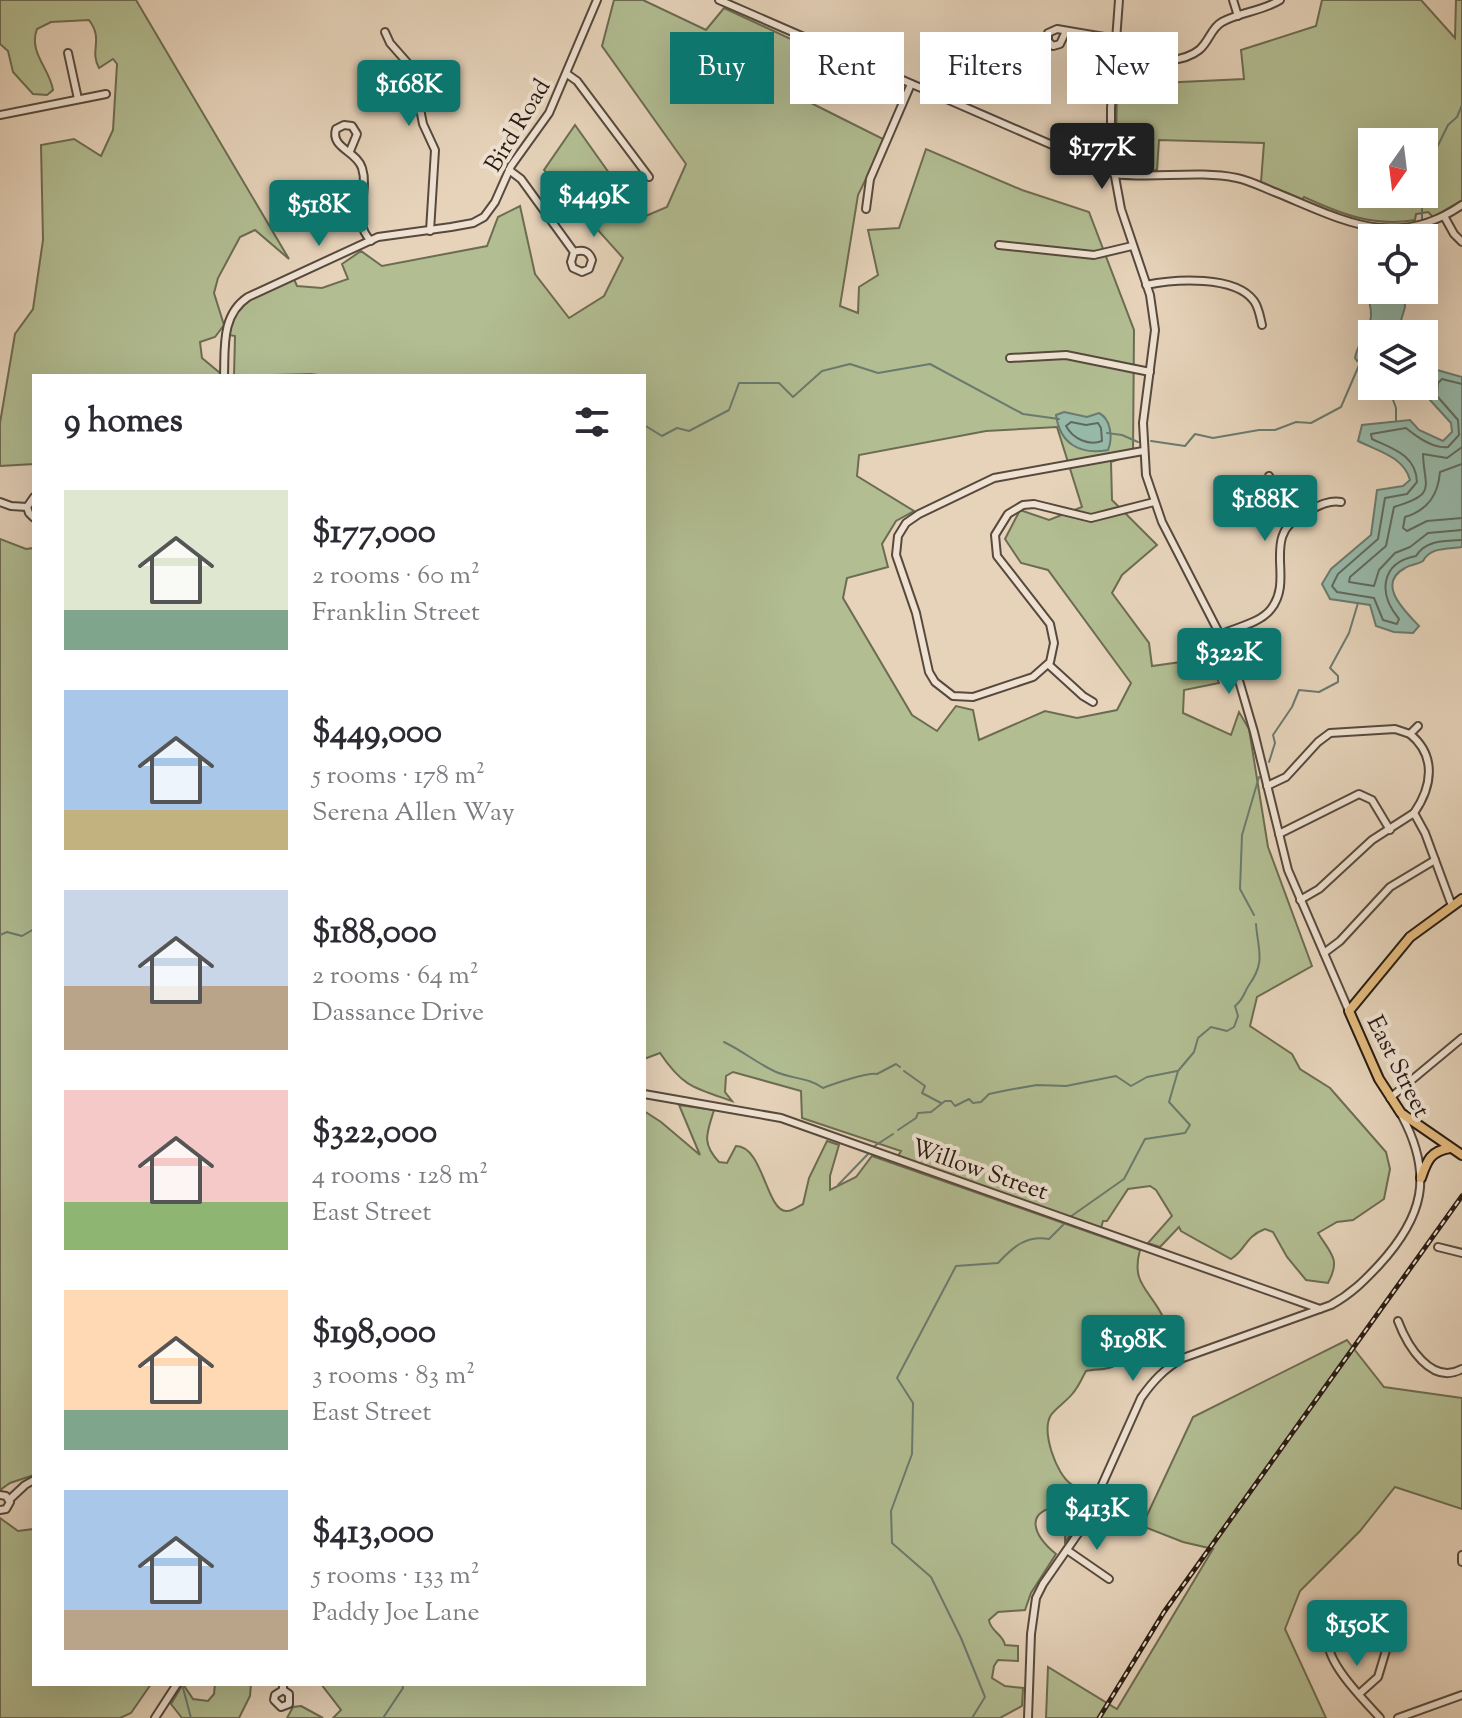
<!DOCTYPE html>
<meta charset="utf-8">
<style>
:root{--surface:#fff;--page:#f2f2f3;--text:#2b2b33;--muted:#7c7c81;--accent:#0f766e}
body{margin:0;font-family:"Sorts Mill Goudy",serif;background:var(--page);color:var(--text);height:100vh;display:flex;flex-direction:column;font-size:30px;white-space:nowrap}
*{box-sizing:border-box;margin:0}
p{font-size:26px;color:var(--muted)}
.icon{flex:none;width:44px;height:44px;fill:none;stroke:currentColor;stroke-width:2;stroke-linecap:round;stroke-linejoin:round}
.map{position:relative;flex:1;overflow:hidden}
.drawer{position:absolute;left:32px;top:374px;width:614px;height:1312px;display:flex;flex-direction:column;background:var(--surface);border-radius:0px;box-shadow:0 8px 32px #0002}
.drawer>*{flex:none}
.guide{position:absolute;left:670px;top:32px;width:672px;height:72px;display:flex;gap:16px}
.needle{width:52px;rotate:194deg}
.controls{position:absolute;left:1358px;top:128px;display:grid;gap:16px}
.controls a{display:grid;place-items:center;width:80px;height:80px;border-radius:0px;background:var(--surface);box-shadow:0 8px 32px #0002;font-size:40px}
.price{position:absolute;translate:-50% -68px;padding:0 18px;border-radius:8px;background:var(--accent);color:#fff;font-size:26px;line-height:52px;filter:drop-shadow(0 2px 4px #0008)}
.price::after{content:'';position:absolute;left:50%;top:48px;width:24px;height:18px;margin-left:-12px;background:inherit;clip-path:polygon(0 0,100% 0,50% 100%)}
.price.selected{background:#222;color:#fff}
ul{padding:0;list-style:none}
li{display:flex;align-items:center;gap:24px;height:200px;padding:0 32px}
li span{display:grid;place-items:center;flex:none;width:224px;height:160px;border-radius:0px;color:#555}
li>.icon{margin-inline-start:auto}
span .icon{width:96px;height:96px;fill:#fffc;stroke-width:1}
li b{font-size:34px}
h2{display:flex;justify-content:space-between;align-items:center;height:96px;padding:0 32px;font-size:34px}
.tag{padding:0 28px;border-radius:0px;background:var(--surface);box-shadow:0 8px 32px #0002;font-size:28px;line-height:72px}
.tag.selected{background:var(--accent);color:#fff}
.map>svg:first-child{display:block}
</style>
<div class="map">
<svg width="1462" height="1718" viewBox="0 0 1462 1718">
<rect width="100%" height="100%" fill="#e6d3ba"/>
<filter id="stains"><feTurbulence type="fractalNoise" baseFrequency=".0025" numOctaves="4"/><feColorMatrix values="0 0 0 0 .2 0 0 0 0 .09 0 0 0 0 .02 0 0 0 .5 -.17"/></filter>
<radialGradient id="worn" r=".72"><stop offset=".6" stop-color="#630" stop-opacity="0"/><stop offset="1" stop-color="#630" stop-opacity=".3"/></radialGradient>
<g fill="#b2bd92" stroke="#6c6c52" stroke-width="2" fill-rule="evenodd">
<path d="M0,0H136L289,259L255,230L240,237L218,278L214,293L224,325L215,337L200,342L202,358L220,373V376H34V464L0,466V423L15,334L33,309L43,240L41,145L74,139L101,156L113,130L117,64L113,59L99,68C89,50 104,40 89,20L51,22L37,29C28,52 50,69 53,90L47,95L33,94L13,72L8,51L0,44Z"/>
<path d="M614,0H643L706,30L724,8L823,54L797,96L885,140L858,195L840,306L858,313L859,287L878,275L868,230L899,228L926,149L1022,190L1089,212L1134,330L1133,454L1111,462L1112,500L1157,545L1122,575L1112,593L1149,643L1152,666L1209,658L1219,683L1184,690L1183,713L1231,735L1239,712L1249,729L1268,847L1312,966L1257,997L1250,1026L1292,1054L1300,1069L1330,1088L1386,1152L1390,1169L1384,1199L1353,1220L1337,1222L1318,1233C1331,1254 1341,1259 1328,1283L1306,1280L1287,1257L1273,1232L1265,1229C1244,1237 1247,1249 1231,1259L1181,1231L1179,1227L1160,1247L1148,1243L1172,1216L1156,1190L1150,1186L1128,1189L1107,1221H1103L1101,1228L898,1156L901,1151L802,1118L801,1091L733,1072L726,1076L725,1092L732,1101C694,1088 683,1087 660,1053L644,1059V376H325L311,374L234,376L235,336L229,335C233,300 265,291 294,279L297,286L322,288L348,279L342,264L361,251L382,266L487,246L498,217L520,206L535,274L569,318L604,296L623,258L544,170L575,125L641,218L667,207L686,164L602,46ZM1057,427L1082,507L1049,520L1020,510L1005,539L1021,563L1048,570L1131,683L1117,710L1077,718L1045,711L979,740L973,710L956,706L937,731L912,715L843,598L847,578L888,567L882,544L896,521L914,511L857,476L859,455L986,431Z"/>
<path d="M1322,0H1421L1455,38L1456,0H1462V200L1433,217L1428,212L1416,214L1415,220C1373,227 1341,214 1304,197L1302,200L1261,182L1264,143L1159,140L1157,170L1119,168L1116,153L1117,85L1244,79L1241,50L1316,26ZM1372,142H1424V194H1372Z"/>
<polygon points="0,539 26,549 34,548 34,1475 10,1483 0,1490"/>
<path d="M679,1105L714,1110C707,1133 701,1143 719,1162L727,1163L736,1146C763,1146 766,1210 786,1211C791,1212 799,1206 803,1204L809,1178L827,1141L839,1145L830,1176V1190L856,1177L872,1156L1140,1250C1131,1283 1148,1288 1162,1315C1166,1339 1143,1336 1129,1348C1123,1354 1121,1363 1112,1367C1105,1370 1095,1369 1086,1371C1082,1378 1079,1386 1073,1393C1067,1401 1057,1407 1051,1415C1041,1431 1056,1474 1071,1484C1077,1489 1088,1490 1095,1492L1081,1521L1065,1542L1066,1510L1061,1506C1022,1511 1034,1536 1056,1554L1031,1593L1025,1610L998,1612L989,1620C990,1631 1003,1634 1005,1645L1018,1646V1661L998,1660L994,1666L992,1678L1005,1686L1023,1688L1022,1706L1000,1718H333L341,1710L321,1684H644V1111L661,1122L700,1155Z"/>
<polygon points="1347,1340 1384,1387 1462,1398 1462,1509 1395,1487 1360,1531 1300,1591 1285,1629 1326,1718 1046,1718 1048,1667 1117,1709 1213,1549 1183,1542 1142,1526 1193,1417"/>
<polygon points="0,1518 18,1531 34,1529 34,1684 151,1684 131,1713 120,1718 0,1718"/>
<polygon points="183,1684 193,1699 208,1701 214,1694 215,1684 251,1684 250,1696 239,1718 182,1718 171,1704"/>
<polygon points="301,1706 323,1718 287,1718 293,1707"/>
</g>
<g fill="#97b9aa" stroke="#6a7a6e" stroke-width="2">
<path d="M1372,285V290H1404L1405,307L1397,334H1372V350L1357,361L1355,358C1357,343 1370,331 1371,316C1372,303 1364,297 1372,285Z"/>
<path d="M1437,370L1462,377V547C1448,549 1430,547 1423,561C1417,565 1411,564 1405,568C1375,584 1406,612 1419,626L1413,633L1394,632L1376,626L1370,605L1330,599L1322,584L1331,569L1371,535L1377,490L1403,486L1410,480C1404,457 1378,451 1358,441L1362,425L1410,420L1419,430L1443,441L1452,432L1451,423L1430,400V375Z"/>
<path d="M1064,412L1087,417L1099,413C1111,419 1113,438 1108,450C1080,455 1060,444 1056,415Z"/>
</g>
<g fill="none" stroke-linecap="round" stroke-linejoin="round">
<g stroke="#5f6a5e" stroke-width="2">
<path d="M1462,384L1442,379L1438,383L1437,396L1458,420L1459,435L1448,447C1433,449 1417,437 1406,428L1371,434L1372,439C1393,449 1416,455 1417,482L1407,494L1385,498L1378,539L1338,574L1332,586L1337,592L1374,598L1383,620L1397,624L1399,619C1378,594 1380,563 1416,556C1426,540 1444,541 1462,540"/>
<path d="M1071,422L1086,425L1098,423L1101,428L1102,441C1089,446 1073,439 1066,426Z"/>
<path d="M1462,447L1447,458L1423,454C1424,488 1438,494 1394,507L1386,546L1350,577L1349,582L1374,586L1379,570L1395,553L1410,547L1428,533L1462,530"/>
<path d="M1462,464L1440,472C1438,495 1428,510 1405,517L1403,528L1407,531L1427,521L1462,518"/>
</g>
<g stroke="#6a7a6e" stroke-width="2">
<polyline points="1424,174 1448,125 1457,117 1462,105"/>
<polyline points="1422,194 1422,219"/>
<polyline points="1422,238 1424,233"/>
<polyline points="1388,386 1396,408 1396,421"/>
<polyline points="644,425 662,436 677,428 689,431 729,410 739,383 779,383 793,397 822,371 850,364 878,373 930,364 1023,414 1059,419"/>
<polyline points="1107,433 1122,435 1138,442"/>
<polyline points="1151,441 1185,446 1195,434 1213,438 1259,430 1275,430 1296,422 1311,423 1341,407 1363,356"/>
<polyline points="1269,762 1275,743 1273,735 1292,707 1299,690 1319,692 1338,682 1338,676 1330,668 1349,633 1358,603"/>
<polyline points="1254,915 1240,889 1242,835 1259,777"/>
<polyline points="0,935 7,932 22,936 34,929"/>
<path d="M724,1042C741,1050 757,1063 774,1071C790,1079 808,1077 823,1088C833,1084 868,1072 877,1074L896,1064L900,1067"/>
<polyline points="904,1071 925,1086 922,1093 941,1103"/>
<polyline points="898,1130 916,1118 918,1113 931,1112 945,1101 951,1101 955,1106 969,1099 973,1103 981,1102 989,1094 1008,1090 1037,1085 1066,1086 1116,1076 1131,1086 1147,1077 1177,1071"/>
<polyline points="873,1147 893,1134"/>
<polyline points="838,1185 868,1154"/>
<path d="M1070,1217L1124,1179L1145,1139L1185,1133L1190,1125L1169,1102L1178,1071L1194,1052L1198,1038L1211,1027L1227,1031L1234,1027L1238,1016L1235,1006C1244,999 1243,994 1249,985C1266,961 1258,951 1256,924"/>
<polyline points="182,1684 191,1718"/>
<polyline points="383,1718 403,1688 402,1684"/>
<path d="M972,1718L985,1697L961,1638L931,1577L892,1543L891,1511L912,1454L913,1403L897,1378L956,1266L998,1263C1013,1247 1026,1235 1049,1239L1065,1223"/>
</g>
<defs>
<g id="minor">
<polyline points="719,0 1098,165 1113,167"/>
<polyline points="1119,0 1111,108 1111,155 1121,209 1150,295 1155,330 1143,423 1146,475 1162,522 1233,660 1254,732 1288,870 1349,1011"/>
<polyline points="1233,0 1238,16"/>
<polyline points="1066,31 1060,44 1053,46 1048,41 1048,33 1057,29 1116,39"/>
<polyline points="385,32 390,43 412,68 423,124 435,150 430,231"/>
<polyline points="68,53 78,99"/>
<path d="M1114,59C1139,59 1178,67 1199,50C1209,42 1211,28 1222,22C1240,12 1263,11 1280,0"/>
<polyline points="567,74 577,81 649,177"/>
<polyline points="0,115 106,94"/>
<path d="M350,151L357,134L352,126L344,125L336,129C330,148 357,151 362,168C370,193 350,220 371,241"/>
<path d="M509,170L521,179L574,252C583,249 589,251 592,260L589,269L582,272L573,268L571,262L574,252"/>
<path d="M1114,174C1155,179 1196,170 1237,178C1251,181 1264,188 1277,193C1343,220 1395,251 1462,205"/>
<polyline points="866,209 870,179 911,84"/>
<polyline points="1444,216 1454,234 1462,242"/>
<polyline points="999,245 1094,255 1132,246"/>
<path d="M1146,285C1175,279 1235,275 1254,301C1259,308 1260,317 1262,325"/>
<polyline points="1010,358 1066,355 1150,372"/>
<path d="M224,376C225,347 221,315 248,297L378,237L451,227L473,223L484,217L495,202L511,166L549,113L597,0"/>
<polyline points="1143,451 994,478 919,514 906,523 898,536 896,555 916,613 929,672 935,682 953,696 973,697 1033,677 1050,662 1054,643 1050,624 997,556 995,535 1008,514 1023,505 1034,504 1091,518 1154,502"/>
<polyline points="1269,476 1296,517"/>
<polyline points="0,502 11,506 27,507"/>
<polyline points="27,507 29,513 34,518"/>
<polyline points="27,507 34,497"/>
<path d="M1222,634C1237,627 1260,623 1271,609C1296,577 1258,536 1306,512C1318,506 1328,500 1341,502"/>
<polyline points="1049,665 1083,696 1093,702"/>
<path d="M1410,734C1437,756 1432,787 1414,813L1425,833L1452,906"/>
<polyline points="1267,786 1286,777 1318,742 1330,733 1395,729 1410,734 1418,726"/>
<polyline points="1279,834 1359,794 1372,800 1390,830"/>
<polyline points="1300,900 1319,889 1372,840 1414,813"/>
<polyline points="1324,953 1340,941 1390,887 1435,860"/>
<polyline points="644,1094 781,1118 1320,1309"/>
<polyline points="1390,1098 1462,1038"/>
<polyline points="1438,1247 1462,1253"/>
<path d="M1398,1321C1407,1345 1431,1386 1462,1369"/>
<polyline points="0,1495 6,1496 10,1502 6,1509 0,1510"/>
<polyline points="9,1500 25,1485 34,1480"/>
<polyline points="1067,1550 1109,1579"/>
<polyline points="1462,1555 1462,1562"/>
<path d="M1335,1615L1340,1612L1337,1607L1332,1610L1335,1615C1332,1623 1329,1631 1328,1640C1327,1664 1364,1700 1380,1718"/>
<polyline points="283,1690 289,1694 289,1704 281,1707 274,1700 275,1695 283,1690 283,1684"/>
<polyline points="1359,1694 1378,1677 1387,1647 1383,1641 1389,1638 1392,1644 1387,1647"/>
<polyline points="155,1718 177,1684"/>
<path d="M1028,1718L1031,1634L1036,1598L1043,1584L1084,1525L1141,1398C1153,1381 1164,1369 1183,1358L1331,1305C1351,1294 1364,1281 1379,1265C1423,1217 1434,1176 1402,1116"/>
<polyline points="1398,1718 1462,1695"/>
</g>
<g id="major">
<polyline points="1462,899 1410,937 1349,1011 1379,1079 1401,1113 1462,1155"/>
<path d="M1421,1178C1427,1160 1431,1151 1450,1148"/>
</g>
</defs>
<use href="#minor" stroke="#57493d" stroke-width="10"/>
<use href="#major" stroke="#271b13" stroke-width="12"/>
<use href="#minor" stroke="#efe2d2" stroke-width="6"/>
<use href="#major" stroke="#e3ba7d" stroke-width="8"/>
<defs>
<polyline id="rail" points="1099,1718 1164,1612 1462,1196"/>
</defs>
<use href="#rail" stroke="#271b13" stroke-width="5"/>
<use href="#rail" stroke="#efe2d2" stroke-width="2" stroke-dasharray="6" stroke-linecap="butt"/>
</g>
<g text-anchor="middle" stroke-width="8" stroke-linejoin="round" paint-order="stroke">
<g font-size="24" fill="#271b13" stroke="#efe2d2">
<text transform="translate(517 125) rotate(-59)" y="8">Bird Road</text>
<text transform="translate(1399 1066) rotate(63)" y="8">East Street</text>
<text transform="translate(980 1169) rotate(19)" y="8">Willow Street</text>
</g>
</g>
<rect width="100%" height="100%" filter="url(#stains)"/>
<rect width="100%" height="100%" fill="url(#worn)"/>
</svg>
<div class="controls">
<a><svg class="needle" viewBox="-14 -14 28 28"><path d="M0-13l5 13h-10z" fill="#e53935"/><path d="M0 13l5-13h-10z" fill="#7c7c81"/></svg></a>
<a><svg class="icon" aria-label="locate" viewBox="0 0 24 24"><circle cx="12" cy="12" r="6"/><path d="M12 2v4M12 18v4M2 12h4M18 12h4"/></svg></a>
<a><svg class="icon" aria-label="layers" viewBox="0 0 24 24"><path d="M12 4l9 5-9 5-9-5zM3 14l9 5 9-5"/></svg></a>
</div>
<b class="price" style="left:409px;top:128px">$168K</b>
<b class="price selected" style="left:1102px;top:191px">$177K</b>
<b class="price" style="left:594px;top:239px">$449K</b>
<b class="price" style="left:319px;top:248px">$518K</b>
<b class="price" style="left:1265px;top:543px">$188K</b>
<b class="price" style="left:1229px;top:696px">$322K</b>
<b class="price" style="left:1133px;top:1383px">$198K</b>
<b class="price" style="left:1097px;top:1552px">$413K</b>
<b class="price" style="left:1357px;top:1668px">$150K</b>
<div class="guide">
<a class="tag selected">Buy</a>
<a class="tag">Rent</a>
<a class="tag">Filters</a>
<a class="tag">New</a>
</div>
<section class="drawer">
<h2>9 homes<svg class="icon" aria-label="filters" viewBox="0 0 24 24"><path d="M4 7h16M4 17h16"/><circle cx="9" cy="7" r="2"/><circle cx="15" cy="17" r="2"/></svg></h2>
<ul>
<li><span style="background:linear-gradient(#dfe7d0 75%,#7fa58c 0)"><svg class="icon" aria-label="home" viewBox="0 0 24 24"><path d="M3 11l9-7 9 7M6 9v11h12V9"/></svg></span><div><b>$177,000</b><p>2 rooms · 60 m²</p><p>Franklin Street</p></div></li>
<li><span style="background:linear-gradient(#a9c7e8 75%,#c2b280 0)"><svg class="icon" aria-label="home" viewBox="0 0 24 24"><path d="M3 11l9-7 9 7M6 9v11h12V9"/></svg></span><div><b>$449,000</b><p>5 rooms · 178 m²</p><p>Serena Allen Way</p></div></li>
<li><span style="background:linear-gradient(#c9d6e8 60%,#b9a48a 0)"><svg class="icon" aria-label="home" viewBox="0 0 24 24"><path d="M3 11l9-7 9 7M6 9v11h12V9"/></svg></span><div><b>$188,000</b><p>2 rooms · 64 m²</p><p>Dassance Drive</p></div></li>
<li><span style="background:linear-gradient(#f6c9c9 70%,#8fb573 0)"><svg class="icon" aria-label="home" viewBox="0 0 24 24"><path d="M3 11l9-7 9 7M6 9v11h12V9"/></svg></span><div><b>$322,000</b><p>4 rooms · 128 m²</p><p>East Street</p></div></li>
<li><span style="background:linear-gradient(#ffd9b3 75%,#7fa58c 0)"><svg class="icon" aria-label="home" viewBox="0 0 24 24"><path d="M3 11l9-7 9 7M6 9v11h12V9"/></svg></span><div><b>$198,000</b><p>3 rooms · 83 m²</p><p>East Street</p></div></li>
<li><span style="background:linear-gradient(#a9c7e8 75%,#b9a48a 0)"><svg class="icon" aria-label="home" viewBox="0 0 24 24"><path d="M3 11l9-7 9 7M6 9v11h12V9"/></svg></span><div><b>$413,000</b><p>5 rooms · 133 m²</p><p>Paddy Joe Lane</p></div></li>
</ul>
</section>
</div>
